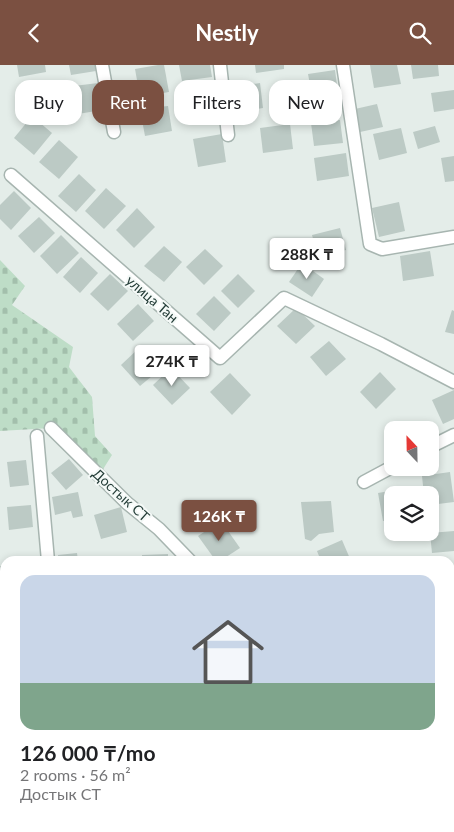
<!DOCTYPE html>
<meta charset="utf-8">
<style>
:root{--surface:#fff;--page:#f6f6f6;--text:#202124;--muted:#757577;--line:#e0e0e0;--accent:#7b5041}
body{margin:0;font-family:Lato,sans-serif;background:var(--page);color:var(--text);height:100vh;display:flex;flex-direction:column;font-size:19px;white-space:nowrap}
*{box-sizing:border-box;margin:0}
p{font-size:16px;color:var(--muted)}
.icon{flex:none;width:28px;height:28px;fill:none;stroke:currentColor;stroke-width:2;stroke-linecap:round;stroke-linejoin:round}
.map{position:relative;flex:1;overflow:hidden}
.drawer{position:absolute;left:0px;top:491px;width:455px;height:276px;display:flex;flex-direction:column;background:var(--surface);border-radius:15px 15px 0 0;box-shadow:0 2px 8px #0003}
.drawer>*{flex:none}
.hud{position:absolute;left:15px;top:15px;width:425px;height:45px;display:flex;gap:10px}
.needle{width:32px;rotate:338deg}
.tools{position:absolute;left:384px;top:356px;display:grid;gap:10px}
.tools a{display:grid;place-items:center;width:55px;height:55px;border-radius:10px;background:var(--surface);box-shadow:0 2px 8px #0003;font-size:25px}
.price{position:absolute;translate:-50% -42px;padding:0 11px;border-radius:5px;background:#fff;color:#222;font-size:16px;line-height:32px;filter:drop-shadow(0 1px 2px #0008)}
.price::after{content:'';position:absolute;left:50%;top:30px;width:15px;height:11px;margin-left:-8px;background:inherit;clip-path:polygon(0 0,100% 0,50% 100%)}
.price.active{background:var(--accent);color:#fff}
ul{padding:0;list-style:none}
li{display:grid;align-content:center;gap:10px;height:265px;padding:0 20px}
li+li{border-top:1px solid var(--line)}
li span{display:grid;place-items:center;height:155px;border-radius:15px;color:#555}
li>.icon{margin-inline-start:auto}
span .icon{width:90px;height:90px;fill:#fffc;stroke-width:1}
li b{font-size:21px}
.chip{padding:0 18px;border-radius:15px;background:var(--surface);box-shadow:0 2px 8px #0003;font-size:18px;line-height:45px}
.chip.active{background:var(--accent);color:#fff}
header{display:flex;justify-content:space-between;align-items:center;height:65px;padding:0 20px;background:var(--accent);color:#fff;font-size:22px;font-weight:700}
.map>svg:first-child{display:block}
</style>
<header><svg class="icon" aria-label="back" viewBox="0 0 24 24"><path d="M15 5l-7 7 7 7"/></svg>Nestly<svg class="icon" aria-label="search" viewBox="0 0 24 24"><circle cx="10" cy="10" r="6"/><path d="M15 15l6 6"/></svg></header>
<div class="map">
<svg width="454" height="767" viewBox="0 0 454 767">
<defs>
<pattern id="cemetery-stones" width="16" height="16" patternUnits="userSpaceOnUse" patternTransform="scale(1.25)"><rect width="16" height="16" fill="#beddc7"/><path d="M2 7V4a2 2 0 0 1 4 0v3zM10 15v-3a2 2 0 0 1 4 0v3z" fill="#a3bfac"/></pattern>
</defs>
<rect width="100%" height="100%" fill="#e4ede9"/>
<polygon fill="url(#cemetery-stones)" points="0,195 25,221 12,240 73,282 69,302 92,332 95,371 112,390 100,409 51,363 0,366"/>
<g fill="#bccac5">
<polygon points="17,0 45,0 46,7 19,12"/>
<polygon points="69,0 95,0 96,6 71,10"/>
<polygon points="158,0 164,0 169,27 140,32 135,4"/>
<polygon points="179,0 210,0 212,12 182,16"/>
<polygon points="255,0 284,0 284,4 256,8"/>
<polygon points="370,0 397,0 401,19 374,23"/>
<polygon points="411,0 438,0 439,11 413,14"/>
<polygon points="335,5 338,27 312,31 308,9"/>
<polygon points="98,18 102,45 78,49 74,21"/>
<polygon points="260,18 263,43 237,47 234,22"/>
<polygon points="213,25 216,50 190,55 188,29"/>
<polygon points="454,25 454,44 434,47 431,28"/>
<polygon points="377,39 383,62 360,67 355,44"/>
<polygon points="168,41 172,66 145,71 140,44"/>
<polygon points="32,51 52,68 34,90 14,73"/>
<polygon points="340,55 343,78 314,81 311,58"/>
<polygon points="290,59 293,84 263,88 260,63"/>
<polygon points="435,61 440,77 418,84 413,67"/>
<polygon points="401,63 407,88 379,95 373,69"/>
<polygon points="222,69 226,97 198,102 193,74"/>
<polygon points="59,75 78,92 59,114 39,97"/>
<polygon points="346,88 349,111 317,116 314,93"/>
<polygon points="454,91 454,116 445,117 441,93"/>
<polygon points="79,109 96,125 76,147 58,131"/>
<polygon points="106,123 126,141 104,164 85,146"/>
<polygon points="14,126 31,143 11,165 0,154 0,140"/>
<polygon points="399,137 405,166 379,172 372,143"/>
<polygon points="137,143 155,162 134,183 116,165"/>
<polygon points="39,152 55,168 34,188 18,171"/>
<polygon points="340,163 346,185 318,192 312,170"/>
<polygon points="61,170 79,188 57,209 40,191"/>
<polygon points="164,181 182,197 164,217 144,201"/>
<polygon points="205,184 223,201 204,220 186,202"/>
<polygon points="430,186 434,211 403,216 400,191"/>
<polygon points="81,192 98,208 80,228 63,212"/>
<polygon points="302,198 324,214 312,232 289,217"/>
<polygon points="110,209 128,226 108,246 90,229"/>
<polygon points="238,209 255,226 238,243 221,226"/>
<polygon points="214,231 231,248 214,266 196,249"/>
<polygon points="138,239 154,256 133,276 117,259"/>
<polygon points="296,243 315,261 296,279 277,261"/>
<polygon points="452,245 454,246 454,269 445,267"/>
<polygon points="329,276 346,294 326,311 310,292"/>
<polygon points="138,284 158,306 140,321 121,300"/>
<polygon points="171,303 190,323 172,340 153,320"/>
<polygon points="380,307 396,324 376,344 360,327"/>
<polygon points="230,308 251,330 232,350 210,327"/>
<polygon points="454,325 454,354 443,359 432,335"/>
<polygon points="69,394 83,410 66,425 51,408"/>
<polygon points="26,395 29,420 10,422 7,397"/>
<polygon points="450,407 454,437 430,440 430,430 424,430 422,411"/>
<polygon points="407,423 408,430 392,430 392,455 383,456 378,428"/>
<polygon points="78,427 83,451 73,453 71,446 55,450 52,432"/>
<polygon points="331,436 334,467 319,469 311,476 305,474 301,437"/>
<polygon points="31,440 33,462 9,465 7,442"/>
<polygon points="121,442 127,467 101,474 94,450"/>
<polygon points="221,456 240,483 220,496 216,496 198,471"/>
<polygon points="454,466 454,486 432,488 430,468"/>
<polygon points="342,475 351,496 321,496 317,486"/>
<polygon points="77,488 78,496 58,496 58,490"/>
<polygon points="168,489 168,496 142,496 142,490"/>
<polygon points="0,501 5,501 5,524 0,525"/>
<rect x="450" y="542" width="4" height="19"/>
<polygon points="454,567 454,594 450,594 450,568"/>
<rect x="0" y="600" width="5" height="16"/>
<rect x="450" y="727" width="4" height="30"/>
<polygon points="68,762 101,762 95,767 72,767"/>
</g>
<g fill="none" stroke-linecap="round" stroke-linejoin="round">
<defs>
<g id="minor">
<polyline points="102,0 114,67"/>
<polyline points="220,0 228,70"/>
<polyline points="343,0 370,179 382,184 454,172"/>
<polyline points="11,110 220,293 284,233 381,279 454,317"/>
<polyline points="51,363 127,438 159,464 190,496"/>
<polyline points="37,371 48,496"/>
<polyline points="430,382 454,370"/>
<polyline points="364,417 392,402"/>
<polyline points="0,592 5,592"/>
<polyline points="450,680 454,681"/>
<polyline points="0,747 5,750"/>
<polyline points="22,762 28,767"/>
</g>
</defs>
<use href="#minor" stroke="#a7b5b0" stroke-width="15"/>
<use href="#minor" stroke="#fff" stroke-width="12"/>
</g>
<g text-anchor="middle" stroke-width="4" stroke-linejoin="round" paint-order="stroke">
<g font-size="14" fill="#243d38" stroke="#f4f9f7">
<text transform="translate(152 234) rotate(41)" y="5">улица Тан</text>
<text transform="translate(121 430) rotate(42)" y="5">Достык СТ</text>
</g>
</g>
</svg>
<div class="tools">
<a><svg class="needle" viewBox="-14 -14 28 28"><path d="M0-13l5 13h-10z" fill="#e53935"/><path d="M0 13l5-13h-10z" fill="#757577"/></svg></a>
<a><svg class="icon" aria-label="layers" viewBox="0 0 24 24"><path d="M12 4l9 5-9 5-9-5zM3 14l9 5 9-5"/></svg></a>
</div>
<b class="price" style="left:307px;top:215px">288K ₸</b>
<b class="price" style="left:172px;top:322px">274K ₸</b>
<b class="price active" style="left:219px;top:477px">126K ₸</b>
<div class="hud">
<a class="chip">Buy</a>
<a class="chip active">Rent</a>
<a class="chip">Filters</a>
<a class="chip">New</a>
</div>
<section class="drawer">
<ul>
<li><span style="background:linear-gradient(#c9d6e8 70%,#7fa58c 0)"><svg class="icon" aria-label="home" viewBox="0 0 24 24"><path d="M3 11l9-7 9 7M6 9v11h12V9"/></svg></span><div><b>126 000 ₸/mo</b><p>2 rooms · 56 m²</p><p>Достык СТ</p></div></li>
</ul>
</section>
</div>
